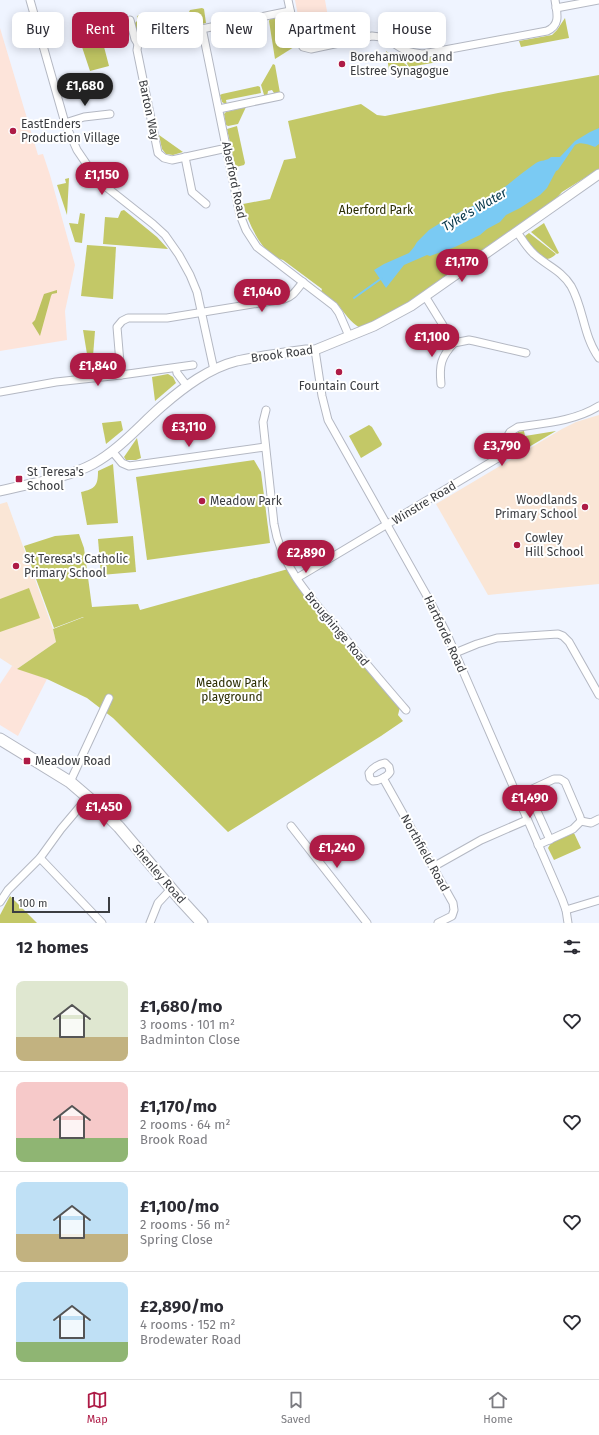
<!DOCTYPE html>
<meta charset="utf-8">
<style>
:root{--surface:#fff;--page:#f2f2f3;--text:#2b2b33;--muted:#7c7c81;--line:#e1e1e2;--accent:#ae1b46}
body{margin:0;font-family:"Fira Sans",sans-serif;background:var(--page);color:var(--text);height:100vh;display:flex;flex-direction:column;font-size:15px;white-space:nowrap}
*{box-sizing:border-box;margin:0}
p{font-size:13px;color:var(--muted)}
.icon{flex:none;width:22px;height:22px;fill:none;stroke:currentColor;stroke-width:2;stroke-linecap:round;stroke-linejoin:round}
.map{position:relative;height:923px;overflow:hidden}
.panel{display:flex;flex-direction:column;background:var(--surface);flex:1}
.panel>*{flex:none}
.guide{position:absolute;left:12px;top:12px;width:575px;height:36px;display:flex;gap:8px}
.scale{position:absolute;left:12px;bottom:10px;width:98px;box-sizing:border-box;padding-left:4px;border:2px solid #3b3d41;border-top:0;font-size:11px;line-height:14px;white-space:nowrap;color:#3b3d41;-webkit-text-stroke:3px #fff;paint-order:stroke}
.price{position:absolute;translate:-50% -34px;padding:0 9px;border-radius:14px;background:var(--accent);color:#fff;font-size:13px;line-height:26px;filter:drop-shadow(0 1px 2px #0008)}
.price::after{content:'';position:absolute;left:50%;top:24px;width:12px;height:9px;margin-left:-6px;background:inherit;clip-path:polygon(0 0,100% 0,50% 100%)}
.price.current{background:#222;color:#fff}
ul{padding:0;list-style:none}
li{display:flex;align-items:center;gap:12px;height:100px;padding:0 16px}
li+li{border-top:1px solid var(--line)}
li span{display:grid;place-items:center;flex:none;width:112px;height:80px;border-radius:8px;color:#555}
li>.icon{margin-inline-start:auto}
span .icon{width:48px;height:48px;fill:#fffc;stroke-width:1}
li b{font-size:17px}
h2{display:flex;justify-content:space-between;align-items:center;height:48px;padding:0 16px;font-size:17px}
.pill{padding:0 14px;border-radius:8px;background:var(--surface);box-shadow:0 2px 10px #0003;font-size:14px;line-height:36px}
.pill.current{background:var(--accent);color:#fff}
.tab-bar{display:flex;justify-content:space-around;align-items:center;height:56px;border-top:1px solid var(--line);background:var(--surface);font-size:11px;color:var(--muted)}
.tab-bar a{display:grid;justify-items:center;gap:2px}
.tab-bar .current{color:var(--accent)}
.map>svg:first-child{display:block}
</style>
<div class="map">
<svg width="599" height="923" viewBox="0 0 599 923">
<rect width="100%" height="100%" fill="#eff4ff"/>
<g fill="#fde4da">
<polygon points="295,0 325,0 332,40 319,43 316,33 302,36"/>
<polygon points="0,28 38,155 43,154 50,175 75,265 65,311 67,340 0,351"/>
<polygon points="12,666 47,679 18,736 0,725 0,684"/>
</g>
<g fill="#fae6d6">
<polygon points="599,415 599,584 488,595 436,504 562,429 576,422"/>
<polygon points="7,502 53,629 56,642 17,669 0,658 0,504"/>
</g>
<g fill="#c3c867">
<polygon points="202,8 204,9 206,23 193,26 191,25 189,12 190,10"/>
<polygon points="144,14 145,15 149,33 148,35 138,37 137,36 134,24 138,20 137,16"/>
<polygon points="284,17 287,19 294,47 275,59 269,21 270,19"/>
<polygon points="565,18 569,38 521,47 519,41 552,35 557,30"/>
<path d="M386,51C391,55 405,62 408,67L389,70Z"/>
<polygon points="437,56 438,62 409,67 406,62 408,57 425,58"/>
<polygon points="273,64 275,65 280,93 274,93 272,90 268,91 267,97 265,98 261,85"/>
<path d="M599,75V169L562,192L554,201L468,262L452,270L423,294L377,320L360,328C350,322 345,313 337,304C332,300 327,296 321,292L322,289L283,260C261,254 249,224 243,204L270,199L284,160L296,158L288,121L361,104L377,115L385,116L498,93Z"/>
<polygon points="258,86 260,87 261,93 226,100 227,105 222,102 220,95 222,94"/>
<polygon points="246,107 238,124 228,126 226,125 224,114 226,112"/>
<polygon points="237,126 245,163 244,165 236,167 235,166 227,129"/>
<polygon points="159,135 183,152 173,155 166,154 162,149"/>
<polygon points="69,178 67,215 57,185 66,183 65,179"/>
<polygon points="124,210 157,237 168,249 103,244 105,217 118,218 121,211"/>
<polygon points="80,213 85,214 82,243 75,242 69,223 78,224"/>
<polygon points="544,223 559,253 557,254 531,232"/>
<path d="M529,233L556,254C554,256 550,259 547,259C541,260 526,242 525,236Z"/>
<polygon points="87,245 116,247 113,299 81,296"/>
<polygon points="83,330 95,331 93,356 87,354"/>
<polygon points="168,374 173,377 176,383 155,401 152,377"/>
<polygon points="121,421 123,430 106,444 102,423"/>
<polygon points="369,425 372,427 382,444 381,446 361,458 349,436"/>
<polygon points="524,431 525,436 556,431 517,454 511,446 511,440 518,432"/>
<polygon points="137,438 141,458 136,460 126,460 124,457"/>
<polygon points="254,460 261,472 270,543 147,560 136,477"/>
<path d="M113,464L118,523L87,525L81,492C95,489 98,486 98,471Z"/>
<polygon points="79,534 84,548 92,607 138,604 140,610 288,569 400,707 398,715 403,721 381,736 228,832 113,718 87,698 47,679 17,669 56,642 53,629 84,617 83,617 54,628 24,546 55,536"/>
<polygon points="133,536 136,572 101,575 98,539"/>
<polygon points="29,588 40,618 0,632 0,599"/>
<polygon points="574,833 581,848 554,860 548,848 551,843"/>
<polygon points="10,896 37,923 0,923 0,915"/>
</g>
<g fill="#bdc261">
<polygon points="96,16 109,66 90,71 82,47 90,45 84,21"/>
<polygon points="57,290 57,293 52,294 51,296 40,336 32,323 35,320 44,294"/>
</g>
<path fill="#7acaf3" d="M599,128V144L595,147C589,145 581,141 575,145L558,170L556,171L547,188L540,195L520,208L506,215L500,222L487,229L480,235L455,247L430,256L427,255L404,265L386,288L374,270L384,264L409,253L414,247L417,242L429,230L450,217L485,200L497,191L499,193L503,191L502,189C513,181 524,171 536,163C541,160 547,161 551,157H560L575,141L590,132Z"/>
<g fill="none" stroke-linecap="round" stroke-linejoin="round">
<polyline stroke="#7acaf3" stroke-width="2" points="354,298 382,278"/>
<defs>
<g id="minor">
<polyline points="30,0 65,123 77,150 94,175 105,186 153,224 165,235 179,255 190,275 197,292 214,370"/>
<path d="M288,0L296,37L303,47L311,49L372,36C390,37 393,45 407,51C412,53 418,53 423,54L547,31C561,25 557,13 555,0"/>
<polyline points="556,8 599,0"/>
<polyline points="130,20 135,39 138,44 137,50 158,153 164,158 172,160 227,148"/>
<polyline points="202,28 240,215 246,230 257,247 334,306 339,313 349,336"/>
<polyline points="138,44 143,41 290,11"/>
<polyline points="219,109 280,96"/>
<polyline points="65,123 84,117 110,114"/>
<polyline points="185,157 192,192 206,204"/>
<path d="M517,232C522,239 527,248 534,254C547,266 561,270 571,286C584,309 583,336 599,358"/>
<polyline points="425,296 454,343 469,340 474,341 526,353"/>
<polyline points="315,350 322,396 328,420 432,605 446,632 562,899 566,910 568,923"/>
<polyline points="176,368 177,373 187,386"/>
<path d="M121,375L117,327L122,321L128,318H167L284,299C293,297 297,289 303,282"/>
<path d="M441,384C439,365 441,357 454,343"/>
<polyline points="0,392 56,382 121,375 193,365"/>
<path d="M266,410L263,422L274,524C281,569 316,604 344,637C365,662 385,686 406,710"/>
<polyline points="112,451 122,463 129,466 265,447"/>
<path d="M297,578L503,455L507,446L506,439L510,432L518,427C546,423 575,421 599,406"/>
<polyline points="455,653 477,644 497,638 558,634 563,636 569,642 599,695"/>
<path d="M385,763L389,767L390,772C387,777 379,781 373,781L370,778L369,773C372,768 379,764 385,763Z"/>
<polyline points="383,778 453,903 454,910 452,916 438,923"/>
<polyline points="70,782 109,698"/>
<polyline points="528,791 550,840"/>
<polyline points="517,794 528,791 554,779 560,779 565,782 580,817 581,821"/>
<polyline points="581,821 591,823 599,819"/>
<polyline points="291,826 367,923"/>
<polyline points="538,845 573,829 581,821"/>
<polyline points="40,858 102,923"/>
<polyline points="433,867 481,840 527,820"/>
<polyline points="0,902 8,890 40,858 61,829 88,797"/>
<polyline points="566,910 599,900"/>
<polyline points="150,923 158,903 171,889"/>
</g>
<path id="tertiary" d="M0,491C29,484 67,478 93,464C119,450 140,425 162,406C184,387 209,368 237,361C260,356 283,353 306,350H315L374,326L411,306L599,174"/>
<polyline id="secondary" points="0,739 70,782 98,806 119,827 180,899 202,923"/>
</defs>
<use href="#minor" stroke="#b4b8c3" stroke-width="9"/>
<use href="#tertiary" stroke="#b4b8c3" stroke-width="11"/>
<use href="#secondary" stroke="#b4b8c3" stroke-width="13"/>
<use href="#minor" stroke="#fff" stroke-width="7"/>
<use href="#tertiary" stroke="#fff" stroke-width="9"/>
<use href="#secondary" stroke="#fff" stroke-width="11"/>
</g>
<g fill="#ae1b46" stroke="#fff" stroke-width="1.5">
<circle cx="342" cy="64" r="4"/>
<circle cx="13" cy="131" r="4"/>
<circle cx="339" cy="372" r="4"/>
<rect x="15" y="475" width="8" height="8" rx="2"/>
<circle cx="202" cy="501" r="4"/>
<circle cx="585" cy="507" r="4"/>
<circle cx="517" cy="545" r="4"/>
<circle cx="16" cy="566" r="4"/>
<rect x="23" y="757" width="8" height="8" rx="2"/>
</g>
<g text-anchor="middle" stroke-width="4" stroke-linejoin="round" paint-order="stroke">
<g font-size="12" fill="#3b3d41" stroke="#fff" text-anchor="start">
<text x="350" y="61">Borehamwood and<tspan x="350" dy="14">Elstree Synagogue</tspan></text>
<text x="21" y="128">EastEnders<tspan x="21" dy="14">Production Village</tspan></text>
<text x="339" y="390" text-anchor="middle">Fountain Court</text>
<text x="27" y="476">St Teresa's<tspan x="27" dy="14">School</tspan></text>
<text x="577" y="504" text-anchor="end">Woodlands<tspan x="577" dy="14">Primary School</tspan></text>
<text x="210" y="505">Meadow Park</text>
<text x="525" y="542">Cowley<tspan x="525" dy="14">Hill School</tspan></text>
<text x="24" y="563">St Teresa's Catholic<tspan x="24" dy="14">Primary School</tspan></text>
<text x="35" y="765">Meadow Road</text>
</g>
<g font-size="12" fill="#3b3d41" stroke="#fff">
<text transform="translate(149 110) rotate(78)" y="4">Barton Way</text>
<text transform="translate(234 180) rotate(78)" y="4">Aberford Road</text>
<text transform="translate(282 354) rotate(-8)" y="4">Brook Road</text>
<text transform="translate(424 503) rotate(-31)" y="4">Winstre Road</text>
<text transform="translate(337 629) rotate(50)" y="4">Broughinge Road</text>
<text transform="translate(445 634) rotate(65)" y="4">Hartforde Road</text>
<text transform="translate(425 853) rotate(61)" y="4">Northfield Road</text>
<text transform="translate(159 874) rotate(49)" y="4">Shenley Road</text>
</g>
<g font-size="12" fill="#2b2d02" stroke="#fff">
<text x="376" y="214">Aberford Park</text>
<text x="232" y="687">Meadow Park<tspan x="232" dy="14">playground</tspan></text>
</g>
<g font-size="13" font-style="italic" fill="#06374b" stroke="#fff">
<text transform="translate(474 209) rotate(-30)" y="5">Tyke's Water</text>
</g>
</g>
</svg>
<div class="scale">100 m</div>
<b class="price current" style="left:85px;top:107px">£1,680</b>
<b class="price" style="left:102px;top:196px">£1,150</b>
<b class="price" style="left:462px;top:283px">£1,170</b>
<b class="price" style="left:262px;top:313px">£1,040</b>
<b class="price" style="left:432px;top:358px">£1,100</b>
<b class="price" style="left:98px;top:387px">£1,840</b>
<b class="price" style="left:189px;top:448px">£3,110</b>
<b class="price" style="left:502px;top:467px">£3,790</b>
<b class="price" style="left:306px;top:574px">£2,890</b>
<b class="price" style="left:530px;top:819px">£1,490</b>
<b class="price" style="left:104px;top:828px">£1,450</b>
<b class="price" style="left:337px;top:869px">£1,240</b>
<div class="guide">
<a class="pill">Buy</a>
<a class="pill current">Rent</a>
<a class="pill">Filters</a>
<a class="pill">New</a>
<a class="pill">Apartment</a>
<a class="pill">House</a>
</div>
</div>
<section class="panel">
<h2>12 homes<svg class="icon" aria-label="filters" viewBox="0 0 24 24"><path d="M4 7h16M4 17h16"/><circle cx="9" cy="7" r="2"/><circle cx="15" cy="17" r="2"/></svg></h2>
<ul>
<li><span style="background:linear-gradient(#dfe7d0 70%,#c2b280 0)"><svg class="icon" aria-label="home" viewBox="0 0 24 24"><path d="M3 11l9-7 9 7M6 9v11h12V9"/></svg></span><div><b>£1,680/mo</b><p>3 rooms · 101 m²</p><p>Badminton Close</p></div><svg class="icon" aria-label="heart" viewBox="0 0 24 24"><path d="M12 20l-8-8c-3-5 5-10 8-4 3-6 11-1 8 4z"/></svg></li>
<li><span style="background:linear-gradient(#f6c9c9 70%,#8fb573 0)"><svg class="icon" aria-label="home" viewBox="0 0 24 24"><path d="M3 11l9-7 9 7M6 9v11h12V9"/></svg></span><div><b>£1,170/mo</b><p>2 rooms · 64 m²</p><p>Brook Road</p></div><svg class="icon" aria-label="heart" viewBox="0 0 24 24"><path d="M12 20l-8-8c-3-5 5-10 8-4 3-6 11-1 8 4z"/></svg></li>
<li><span style="background:linear-gradient(#bfe0f5 65%,#c2b280 0)"><svg class="icon" aria-label="home" viewBox="0 0 24 24"><path d="M3 11l9-7 9 7M6 9v11h12V9"/></svg></span><div><b>£1,100/mo</b><p>2 rooms · 56 m²</p><p>Spring Close</p></div><svg class="icon" aria-label="heart" viewBox="0 0 24 24"><path d="M12 20l-8-8c-3-5 5-10 8-4 3-6 11-1 8 4z"/></svg></li>
<li><span style="background:linear-gradient(#bfe0f5 75%,#8fb573 0)"><svg class="icon" aria-label="home" viewBox="0 0 24 24"><path d="M3 11l9-7 9 7M6 9v11h12V9"/></svg></span><div><b>£2,890/mo</b><p>4 rooms · 152 m²</p><p>Brodewater Road</p></div><svg class="icon" aria-label="heart" viewBox="0 0 24 24"><path d="M12 20l-8-8c-3-5 5-10 8-4 3-6 11-1 8 4z"/></svg></li>
</ul>
</section>
<nav class="tab-bar">
<a class="current"><svg class="icon" aria-label="map" viewBox="0 0 24 24"><path d="M3 6l6-2 6 2 6-2v14l-6 2-6-2-6 2zM9 4v14M15 6v14"/></svg>Map</a>
<a><svg class="icon" aria-label="saved" viewBox="0 0 24 24"><path d="M7 4h10v16l-5-4-5 4z"/></svg>Saved</a>
<a><svg class="icon" aria-label="home" viewBox="0 0 24 24"><path d="M3 11l9-7 9 7M6 9v11h12V9"/></svg>Home</a>
</nav>
